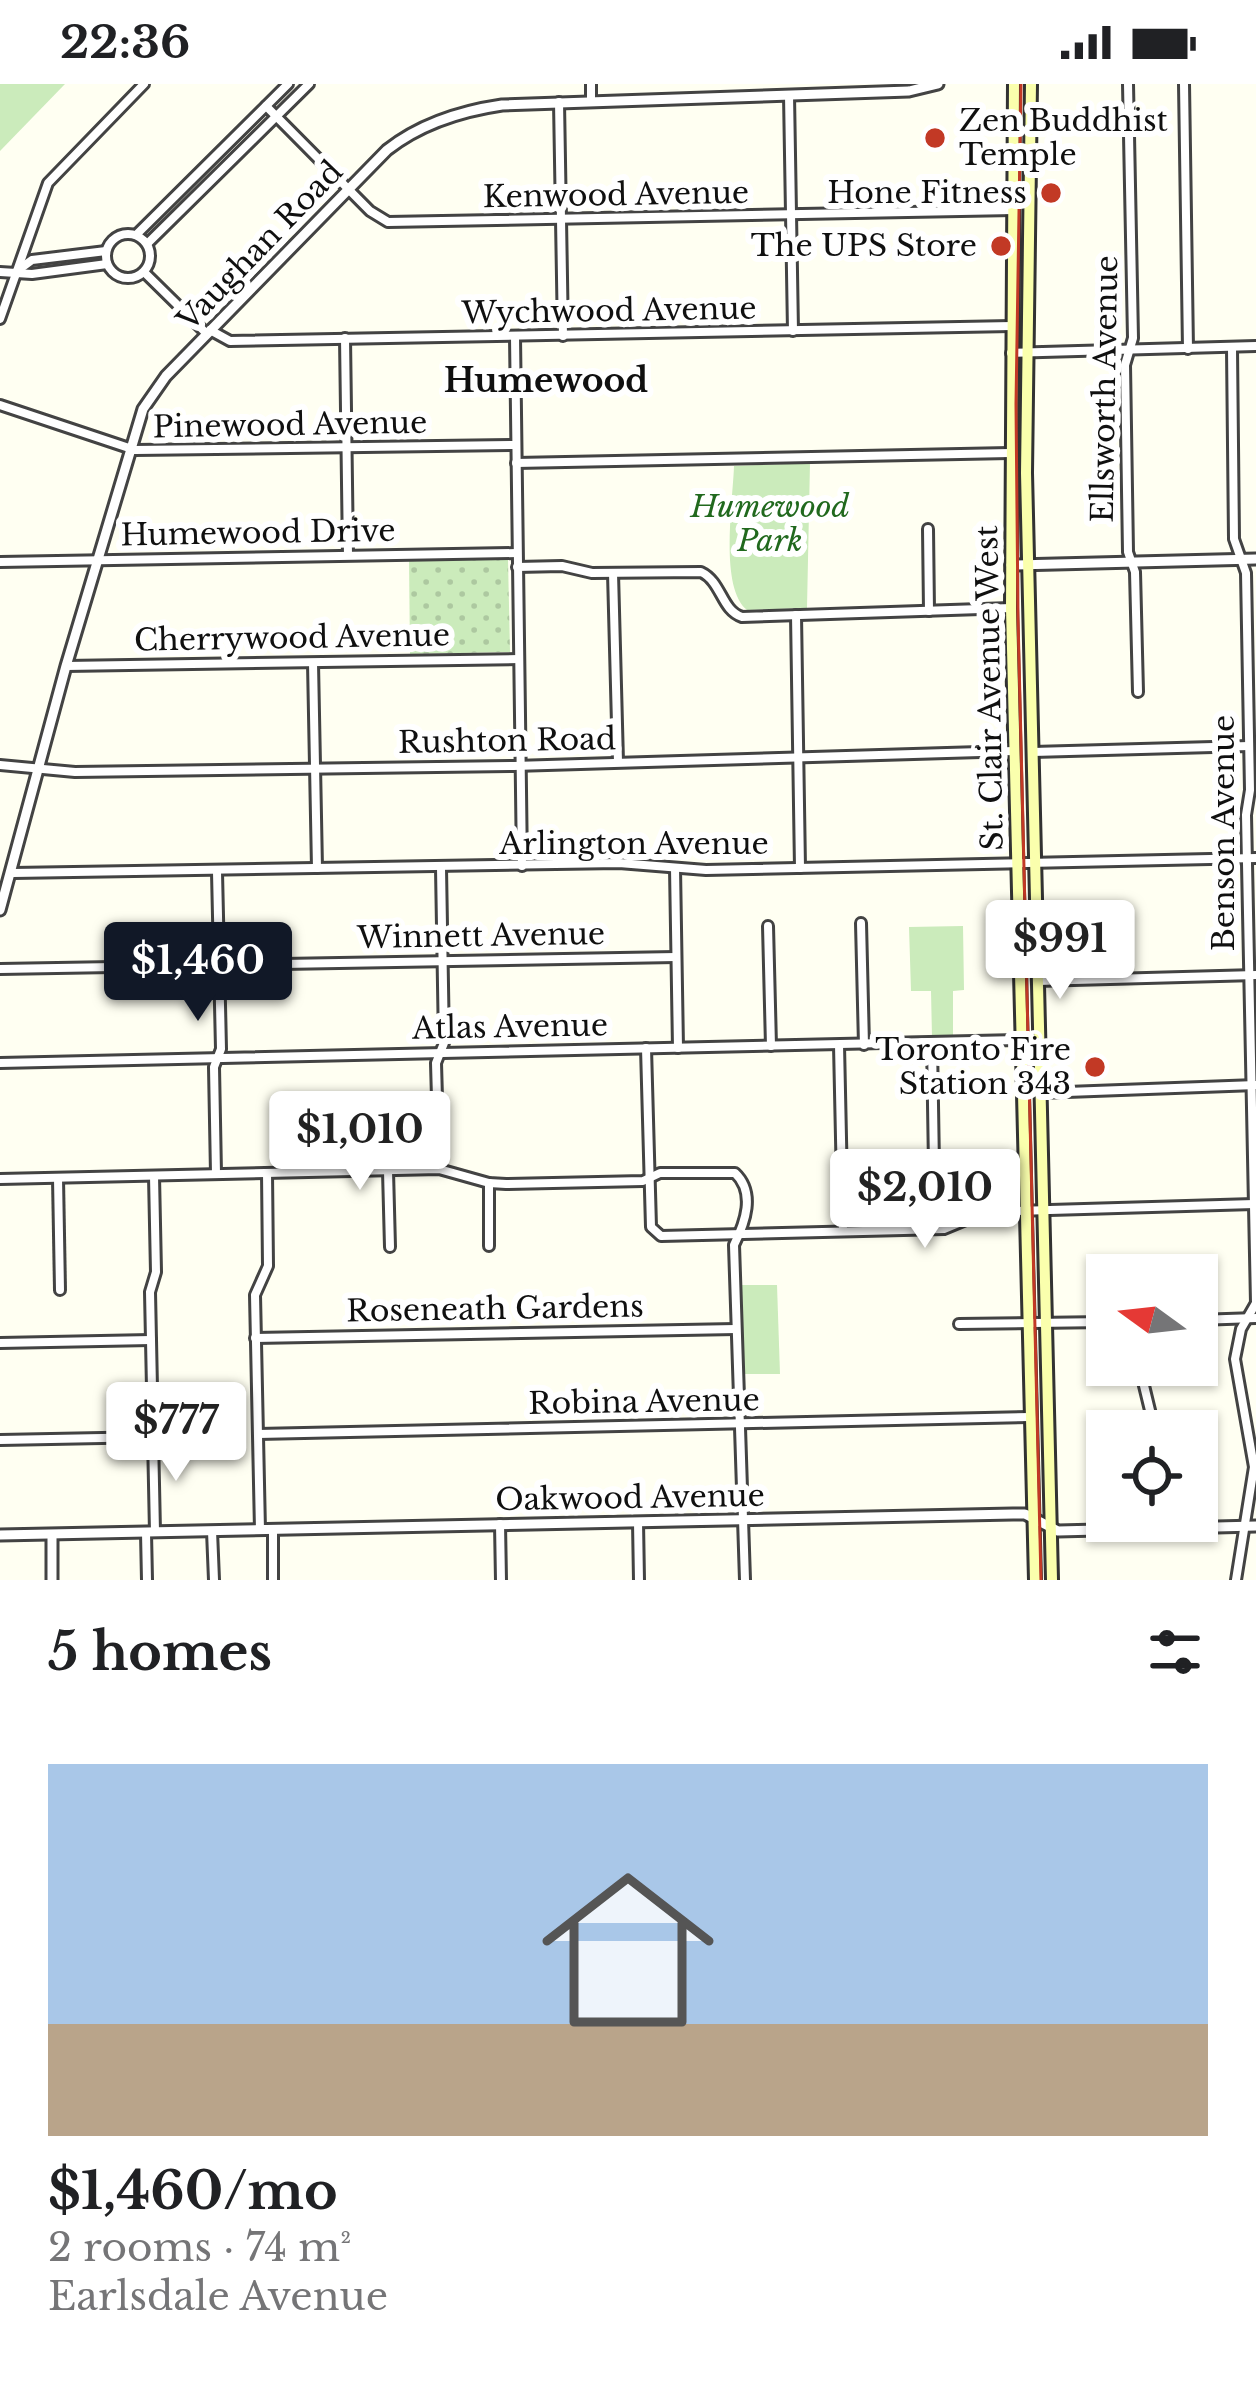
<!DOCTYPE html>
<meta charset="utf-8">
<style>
:root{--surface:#fff;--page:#f2f2f2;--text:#202124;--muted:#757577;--accent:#111827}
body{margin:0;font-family:"Libre Baskerville",serif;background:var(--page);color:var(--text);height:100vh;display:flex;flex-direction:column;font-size:45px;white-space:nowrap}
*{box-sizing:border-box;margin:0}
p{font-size:39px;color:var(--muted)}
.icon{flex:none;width:66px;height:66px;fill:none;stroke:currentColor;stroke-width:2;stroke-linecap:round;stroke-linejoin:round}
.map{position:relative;height:1496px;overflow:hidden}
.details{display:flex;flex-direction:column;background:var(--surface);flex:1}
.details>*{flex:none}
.needle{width:78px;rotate:285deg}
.fabs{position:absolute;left:1086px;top:1170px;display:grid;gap:24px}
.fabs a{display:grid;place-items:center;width:132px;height:132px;border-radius:0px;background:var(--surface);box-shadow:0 3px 9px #0004;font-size:60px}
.price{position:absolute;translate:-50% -102px;padding:0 27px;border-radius:12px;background:#fff;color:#222;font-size:39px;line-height:78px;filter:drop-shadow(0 3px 6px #0008)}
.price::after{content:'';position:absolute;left:50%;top:72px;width:36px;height:27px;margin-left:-18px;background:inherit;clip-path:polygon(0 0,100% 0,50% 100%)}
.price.current{background:var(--accent);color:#fff}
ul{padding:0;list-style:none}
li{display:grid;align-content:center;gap:24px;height:636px;padding:0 48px}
li span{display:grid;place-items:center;height:372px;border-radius:0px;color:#555}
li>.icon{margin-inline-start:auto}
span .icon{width:216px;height:216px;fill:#fffc;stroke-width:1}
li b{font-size:51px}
h2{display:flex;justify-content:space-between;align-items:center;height:144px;padding:0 48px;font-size:51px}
.status{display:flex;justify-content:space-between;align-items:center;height:84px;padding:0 60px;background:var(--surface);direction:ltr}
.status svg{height:33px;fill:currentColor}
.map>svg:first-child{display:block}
</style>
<div class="status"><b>22:36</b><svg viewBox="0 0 49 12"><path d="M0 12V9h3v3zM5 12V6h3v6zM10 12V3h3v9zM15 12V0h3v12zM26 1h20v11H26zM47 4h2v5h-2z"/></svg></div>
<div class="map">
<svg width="1256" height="1496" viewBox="0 0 1256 1496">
<defs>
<pattern id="grass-dots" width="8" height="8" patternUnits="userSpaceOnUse" patternTransform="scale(3)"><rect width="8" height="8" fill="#cbebbb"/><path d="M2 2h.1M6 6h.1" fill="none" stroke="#adc8a0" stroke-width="1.8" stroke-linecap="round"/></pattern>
</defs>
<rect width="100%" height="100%" fill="#fffff2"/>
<polygon fill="url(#grass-dots)" points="409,476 508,476 510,568 410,570"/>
<g fill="#cbebbb">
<polygon points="0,0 65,0 0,67"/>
<path d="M810,379L807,524L747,526C719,504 733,417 734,382Z"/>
<polygon points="963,842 964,906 953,907 953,952 932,953 931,907 911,907 909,843"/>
<polygon points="741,1201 777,1201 780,1290 743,1290"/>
</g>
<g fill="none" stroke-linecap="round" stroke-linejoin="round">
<defs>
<g id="minor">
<polyline points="591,0 591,16"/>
<polyline points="1128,0 1133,254 1125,281 1128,468 1135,488 1138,608"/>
<polyline points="1184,0 1188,265"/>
<polyline points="789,11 793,247"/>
<polyline points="559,18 563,252"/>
<polyline points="266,22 370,127 388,138 1014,126"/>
<circle cx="128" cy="172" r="22"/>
<polyline points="136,151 288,0"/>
<polyline points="147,160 309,0"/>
<polyline points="17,187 32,176 106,167"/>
<polyline points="0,188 32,190 107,180"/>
<polyline points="144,188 207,250"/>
<polyline points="0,235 48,99 144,0"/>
<polyline points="210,246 230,257 1012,242"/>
<polyline points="515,253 522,782"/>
<polyline points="345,254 348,471"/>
<polyline points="1232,265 1234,455 1246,489 1250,706 1246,731 1256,1219 1241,1245 1235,1275 1254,1383 1236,1496"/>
<polyline points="1011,269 1256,262"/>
<polyline points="0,321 135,366 516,361"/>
<polyline points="516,379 1010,369"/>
<polyline points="928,445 929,527"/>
<polyline points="0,478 517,469"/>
<path d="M517,483L562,482L592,489L701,488C722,498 721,526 742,533L1011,524"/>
<polyline points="613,489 618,678"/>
<polyline points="796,531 800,784"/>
<polyline points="313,579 317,784"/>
<polyline points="66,582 519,575"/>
<polyline points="1033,668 1249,662"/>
<polyline points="0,681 75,688 514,682 1014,667"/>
<polyline points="675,784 678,964"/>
<polyline points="13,789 619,779 706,786 1256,774"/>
<polyline points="861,839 864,961"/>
<polyline points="768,842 771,962"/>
<polyline points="0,885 676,873"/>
<polyline points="1037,897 1256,891"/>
<polyline points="932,959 934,1082 963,1104 968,1134"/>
<polyline points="839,961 843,1147"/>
<polyline points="646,964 651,1143 661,1152 944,1145 985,1128 1254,1120"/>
<polyline points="0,979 1021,956"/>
<polyline points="1040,1009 1256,1001"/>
<polyline points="439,1085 436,979 444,959 441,784"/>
<polyline points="388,1087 390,1163"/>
<polyline points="216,1090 214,983 221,965 217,788"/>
<polyline points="154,1092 156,1188 150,1208 155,1448"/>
<polyline points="58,1094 60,1206"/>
<path d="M0,1095L439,1085L489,1099L506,1100L643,1097L660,1089H735C756,1109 745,1139 734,1161L745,1496"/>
<polyline points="489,1162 489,1099"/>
<polyline points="1197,1236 1256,1234"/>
<polyline points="959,1240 1107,1238"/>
<polyline points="255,1254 736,1245"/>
<polyline points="0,1259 151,1256"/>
<polyline points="1139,1281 1155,1347"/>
<polyline points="258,1350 1030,1333"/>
<polyline points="0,1356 153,1353"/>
<polyline points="638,1438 639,1496"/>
<polyline points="500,1440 501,1496"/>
<polyline points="260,1446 255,1211 268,1182 267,1089"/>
<polyline points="273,1446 273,1496"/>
<polyline points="212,1447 214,1496"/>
<polyline points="146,1449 147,1496"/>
</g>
<g id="tertiary">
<polyline points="1011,481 1256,475"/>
<path d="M0,826L66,582L143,325L166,292L387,66C420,40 461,27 502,21L909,7L938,0"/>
<polyline points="0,1451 1013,1430 1025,1430 1058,1447 1256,1442"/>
<polyline points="52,1451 52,1496"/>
</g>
<g id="secondary">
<polyline points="1014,0 1011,524 1035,1496"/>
<polyline points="1031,0 1026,389 1052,1496"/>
</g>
</defs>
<use href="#minor" stroke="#434343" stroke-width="14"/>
<use href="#tertiary" stroke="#434343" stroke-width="15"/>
<use href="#secondary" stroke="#323232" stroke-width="16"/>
<use href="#minor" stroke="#fff" stroke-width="8"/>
<use href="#tertiary" stroke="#fff" stroke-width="9"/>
<use href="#secondary" stroke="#faffad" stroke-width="10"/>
<polyline stroke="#c23925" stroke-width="3" points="1021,0 1016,320 1018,533 1041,1496"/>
</g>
<g fill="#c23925" stroke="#fff" stroke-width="4.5">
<circle cx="935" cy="54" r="12"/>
<circle cx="1051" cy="109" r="12"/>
<circle cx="1001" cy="162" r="12"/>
<circle cx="1095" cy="983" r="12"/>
</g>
<g text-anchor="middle" stroke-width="12" stroke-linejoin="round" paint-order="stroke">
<g font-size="30" fill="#101010" stroke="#fff" text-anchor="end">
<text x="959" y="47" text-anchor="start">Zen Buddhist<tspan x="959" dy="34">Temple</tspan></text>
<text x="1027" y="119">Hone Fitness</text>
<text x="977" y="172">The UPS Store</text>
<text x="1071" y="976">Toronto Fire<tspan x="1071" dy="34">Station 343</tspan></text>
</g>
<g font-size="30" fill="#101010" stroke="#fff">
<text transform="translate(616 111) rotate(-1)" y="10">Kenwood Avenue</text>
<text transform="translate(260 162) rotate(-46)" y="10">Vaughan Road</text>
<text transform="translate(609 227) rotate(-1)" y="10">Wychwood Avenue</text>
<text transform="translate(1105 305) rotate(-89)" y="10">Ellsworth Avenue</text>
<text transform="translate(290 341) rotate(-1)" y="10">Pinewood Avenue</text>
<text transform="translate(258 449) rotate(-1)" y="10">Humewood Drive</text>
<text transform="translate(292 554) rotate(-1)" y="10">Cherrywood Avenue</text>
<text transform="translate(990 604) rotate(-91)" y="10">St. Clair Avenue West</text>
<text transform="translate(507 657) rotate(-1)" y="10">Rushton Road</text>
<text transform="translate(1224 749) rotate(-90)" y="10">Benson Avenue</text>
<text x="634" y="770">Arlington Avenue</text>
<text transform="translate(481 852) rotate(-1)" y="10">Winnett Avenue</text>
<text transform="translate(510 943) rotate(-1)" y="10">Atlas Avenue</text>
<text transform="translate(495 1225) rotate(-1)" y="10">Roseneath Gardens</text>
<text transform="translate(644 1318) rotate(-1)" y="10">Robina Avenue</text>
<text transform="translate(630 1414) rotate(-1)" y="10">Oakwood Avenue</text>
</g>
<g font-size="30" font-style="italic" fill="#21691e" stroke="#fff">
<text x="770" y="433">Humewood<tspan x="770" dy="34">Park</tspan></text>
</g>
<g font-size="33" font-weight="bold" fill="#101010" stroke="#fff">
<text x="546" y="308">Humewood</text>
</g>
</g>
</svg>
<div class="fabs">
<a><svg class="needle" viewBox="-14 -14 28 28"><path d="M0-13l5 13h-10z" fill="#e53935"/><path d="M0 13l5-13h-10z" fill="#757577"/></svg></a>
<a><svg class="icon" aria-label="locate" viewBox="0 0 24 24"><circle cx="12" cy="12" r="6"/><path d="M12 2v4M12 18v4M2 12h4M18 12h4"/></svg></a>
</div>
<b class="price" style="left:1060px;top:918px">$991</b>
<b class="price current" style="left:198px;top:940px">$1,460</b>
<b class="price" style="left:360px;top:1109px">$1,010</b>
<b class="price" style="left:925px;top:1167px">$2,010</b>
<b class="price" style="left:176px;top:1400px">$777</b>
</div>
<section class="details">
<h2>5 homes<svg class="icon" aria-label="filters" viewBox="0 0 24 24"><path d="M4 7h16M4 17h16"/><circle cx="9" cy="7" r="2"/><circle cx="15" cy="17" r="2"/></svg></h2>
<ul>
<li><span style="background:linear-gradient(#a9c7e8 70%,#b9a48a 0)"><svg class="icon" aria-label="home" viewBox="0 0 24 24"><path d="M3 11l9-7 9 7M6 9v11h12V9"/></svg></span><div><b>$1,460/mo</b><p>2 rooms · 74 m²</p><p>Earlsdale Avenue</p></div></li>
</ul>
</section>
